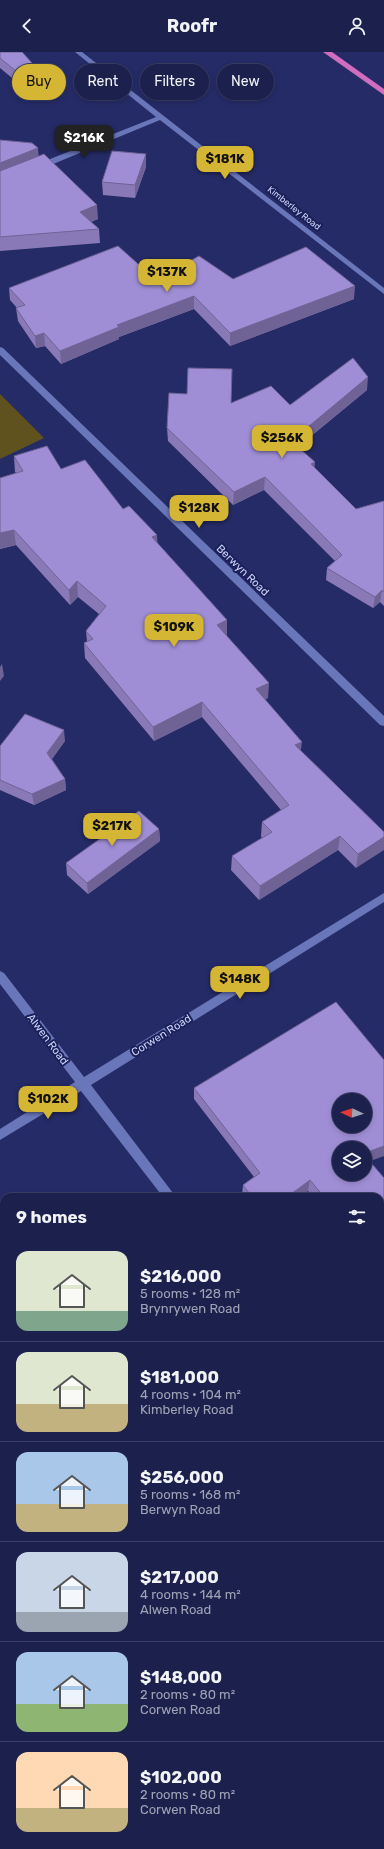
<!DOCTYPE html>
<meta charset="utf-8">
<style>
:root{--surface:#1c204c;--page:#252853;--text:#f1f3f6;--muted:#a0a3b5;--line:#3a3e64;--accent:#d5b534}
body{margin:0;font-family:Rubik,sans-serif;background:var(--page);color:var(--text);height:100vh;display:flex;flex-direction:column;font-size:15px;white-space:nowrap}
*{box-sizing:border-box;margin:0}
p{font-size:13px;color:var(--muted)}
.icon{flex:none;width:22px;height:22px;fill:none;stroke:currentColor;stroke-width:2;stroke-linecap:round;stroke-linejoin:round}
.map{position:relative;flex:1;overflow:hidden}
.details{position:absolute;left:0px;top:1141px;width:384px;height:656px;display:flex;flex-direction:column;background:var(--surface);border-radius:12px 12px 0 0;box-shadow:0 2px 6px #0003,0 0 0 1px var(--line)}
.details>*{flex:none}
.banner{position:absolute;left:12px;top:12px;width:360px;height:36px;display:flex;gap:8px}
.needle{width:26px;rotate:274deg}
.fabs{position:absolute;left:332px;top:1041px;display:grid;gap:8px}
.fabs a{display:grid;place-items:center;width:40px;height:40px;border-radius:50%;background:var(--surface);box-shadow:0 2px 6px #0003,0 0 0 1px var(--line);font-size:20px}
.price{position:absolute;translate:-50% -34px;padding:0 9px;border-radius:8px;background:var(--accent);color:#111;font-size:13px;line-height:26px;filter:drop-shadow(0 1px 2px #0008)}
.price::after{content:'';position:absolute;left:50%;top:24px;width:12px;height:9px;margin-left:-6px;background:inherit;clip-path:polygon(0 0,100% 0,50% 100%)}
.price.on{background:#222;color:#fff}
ul{padding:0;list-style:none}
li{display:flex;align-items:center;gap:12px;height:100px;padding:0 16px}
li+li{border-top:1px solid var(--line)}
li span{display:grid;place-items:center;flex:none;width:112px;height:80px;border-radius:12px;color:#555}
li>.icon{margin-inline-start:auto}
span .icon{width:48px;height:48px;fill:#fffc;stroke-width:1}
li b{font-size:17px}
h2{display:flex;justify-content:space-between;align-items:center;height:48px;padding:0 16px;font-size:17px}
.chip{padding:0 14px;border-radius:18px;background:var(--surface);box-shadow:0 2px 6px #0003,0 0 0 1px var(--line);font-size:14px;line-height:36px}
.chip.on{background:var(--accent);color:#111}
header{display:flex;justify-content:space-between;align-items:center;height:52px;padding:0 16px;background:var(--surface);font-size:18px;font-weight:700}
.map>svg:first-child{display:block}
</style>
<header><svg class="icon" aria-label="back" viewBox="0 0 24 24"><path d="M15 5l-7 7 7 7"/></svg>Roofr<svg class="icon" aria-label="person" viewBox="0 0 24 24"><circle cx="12" cy="8" r="4"/><path d="M4 21q1-7 8-7t8 7"/></svg></header>
<div class="map">
<svg width="384" height="1797" viewBox="0 0 384 1797">
<rect width="100%" height="100%" fill="#252b66"/>
<polygon fill="#60521e" points="0,342 44,386 0,407"/>
<g fill="none" stroke-linecap="round" stroke-linejoin="round">
<g fill="#6976b9" fill-rule="evenodd">
<polygon points="75,0 82,0 384,236 384,242 160,68 41,117 35,117 35,113 156,65"/>
<polygon points="0,295 3,296 384,664 384,674 380,673 0,303"/>
<polygon points="384,841 384,850 91,1033 176,1145 163,1145 81,1039 0,1088 0,1077 75,1030 0,932 0,919 4,921 84,1025"/>
<rect x="0" y="1279" width="4" height="12"/>
<polygon points="380,1410 384,1412 384,1430 380,1428"/>
<polygon points="4,1660 4,1685 0,1686 0,1661"/>
<polygon points="286,1793 302,1793 301,1797 285,1797"/>
<polygon points="360,1793 376,1793 378,1796 362,1797"/>
</g>
<polygon fill="#d06dbe" fill-rule="evenodd" points="323,0 332,0 384,37 384,43"/>
</g>
<g fill="#897ab7">
<polygon points="0,0 34,23 23,35 0,16"/>
<polygon points="0,88 39,104 98,167 91,170 99,177 100,191 0,199"/>
<polygon points="146,115 135,146 103,143 102,130"/>
<polygon points="233,227 354,247 230,294 194,257 119,285 119,287 61,312 45,294 36,296 18,269 16,256 17,256 10,248 9,236 156,228"/>
<polygon points="367,338 298,395 315,416 356,457 384,449 384,554 380,550 373,556 326,528 327,516 335,509 264,438 233,453 168,389 167,376 231,351 290,353"/>
<polygon points="14,404 61,417 123,457 157,491 227,583 226,584 268,646 265,647 301,699 384,780 356,816 338,798 259,848 231,818 232,804 262,786 261,784 262,770 281,758 202,665 154,689 85,606 84,591 87,590 86,579 99,562 78,545 70,553 16,493 0,497 0,426 16,421 15,420"/>
<polygon points="65,689 52,707 65,727 66,738 34,753 0,738 0,694"/>
<polygon points="159,777 160,789 88,842 67,823 66,811"/>
<polygon points="194,1036 370,1109 384,1126 384,1198 381,1194 380,1145 314,1145 308,1139 299,1145 243,1145 242,1143 243,1133 254,1125 194,1047"/>
</g>
<g fill="#6f6395">
<polygon points="33,12 34,23 23,35 22,24"/>
<polygon points="38,96 39,110 0,125 0,111"/>
<polygon points="146,102 146,115 135,146 135,133"/>
<polygon points="97,153 98,167 81,173 80,160"/>
<polygon points="355,234 354,247 230,294 230,281"/>
<polygon points="194,244 194,257 119,285 119,287 61,312 60,299 117,273"/>
<polygon points="44,281 45,294 36,296 35,284"/>
<polygon points="368,325 367,338 290,401 291,389"/>
<polygon points="315,410 314,423 311,412"/>
<polygon points="265,425 264,438 233,453 234,440"/>
<polygon points="14,478 16,493 0,497 0,481"/>
<polygon points="157,483 158,498 152,485"/>
<polygon points="77,529 78,545 70,553 69,538"/>
<polygon points="382,538 380,550 373,556 375,545"/>
<polygon points="227,568 227,583 216,588 217,573"/>
<polygon points="2,612 4,624 0,629 0,615"/>
<polygon points="269,631 268,646 255,652 256,637"/>
<polygon points="202,650 202,665 154,689 153,675"/>
<polygon points="64,678 65,689 48,712 47,701"/>
<polygon points="302,690 300,704 295,693"/>
<polygon points="65,727 66,738 34,753 32,742"/>
<polygon points="159,777 160,789 88,842 87,831"/>
<polygon points="340,784 338,798 259,848 260,834"/>
<polygon points="384,785 384,798 356,816 358,802"/>
<polygon points="384,1094 384,1104 365,1111 365,1101"/>
<polygon points="310,1128 308,1139 299,1145 287,1145"/>
<polygon points="383,1184 381,1194 380,1195 380,1187"/>
<polygon points="0,1220 2,1227 0,1228"/>
<polygon points="4,1394 4,1402 0,1405 0,1396"/>
<polygon points="4,1516 4,1529 0,1541 0,1528"/>
<polygon points="96,1793 98,1793 97,1797 95,1797"/>
</g>
<g fill="#9f8ed5" stroke="#6f6395" fill-rule="evenodd">
<polygon points="0,0 22,0 33,12 22,24 0,6"/>
<polygon points="0,88 32,91 38,96 0,111"/>
<polygon points="112,99 146,102 135,133 102,130"/>
<polygon points="44,102 97,153 80,160 99,177 0,185 0,119"/>
<polygon points="118,194 156,228 199,204 233,227 306,195 355,234 230,281 194,244 117,273 119,275 60,299 44,281 35,284 16,256 25,253 9,236"/>
<polygon points="353,306 368,325 291,389 315,410 311,412 356,457 384,449 384,540 382,538 375,545 327,516 342,503 265,425 234,440 167,376 169,341 187,342 188,316 232,317 231,351 271,334 290,353"/>
<polygon points="47,394 61,417 85,408 123,457 129,454 157,483 152,485 227,568 217,573 269,631 256,637 302,690 295,693 384,780 384,785 358,802 340,784 260,834 232,804 272,780 262,770 289,753 202,650 153,675 84,591 93,587 86,579 106,554 77,529 69,538 14,478 0,481 0,426 23,419 14,404"/>
<polygon points="25,662 64,678 47,701 65,727 32,742 0,728 0,694"/>
<polygon points="139,759 159,777 87,831 66,811"/>
<path d="M336,950L384,1008V1094L365,1101V1096H339V1122H365V1104L384,1126V1185L383,1184L380,1187V1145H324L310,1128L287,1145H252L243,1133L260,1121L194,1036ZM339,1048H365V1074H339Z"/>
<polygon points="4,1309 4,1394 0,1396 0,1312"/>
<polygon points="0,1418 4,1419 4,1516 0,1528"/>
<polygon points="9,1793 96,1793 95,1797 8,1797"/>
<polygon points="142,1793 245,1793 244,1797 141,1797"/>
</g>
<g text-anchor="middle" stroke-width="4" stroke-linejoin="round" paint-order="stroke">
<g font-size="9" fill="#cdd6fb" stroke="#1c205a">
<text transform="translate(294 156) rotate(38)" y="3">Kimberley Road</text>
</g>
<g font-size="11" fill="#cdd6fb" stroke="#1c205a">
<text transform="translate(243 518) rotate(44)" y="4">Berwyn Road</text>
<text transform="translate(161 983) rotate(-32)" y="4">Corwen Road</text>
<text transform="translate(48 987) rotate(53)" y="4">Alwen Road</text>
</g>
</g>
</svg>
<div class="fabs">
<a><svg class="needle" viewBox="-14 -14 28 28"><path d="M0-13l5 13h-10z" fill="#e53935"/><path d="M0 13l5-13h-10z" fill="#a0a3b5"/></svg></a>
<a><svg class="icon" aria-label="layers" viewBox="0 0 24 24"><path d="M12 4l9 5-9 5-9-5zM3 14l9 5 9-5"/></svg></a>
</div>
<b class="price on" style="left:84px;top:107px">$216K</b>
<b class="price" style="left:225px;top:128px">$181K</b>
<b class="price" style="left:167px;top:241px">$137K</b>
<b class="price" style="left:282px;top:407px">$256K</b>
<b class="price" style="left:199px;top:477px">$128K</b>
<b class="price" style="left:174px;top:596px">$109K</b>
<b class="price" style="left:112px;top:795px">$217K</b>
<b class="price" style="left:240px;top:948px">$148K</b>
<b class="price" style="left:48px;top:1068px">$102K</b>
<div class="banner">
<a class="chip on">Buy</a>
<a class="chip">Rent</a>
<a class="chip">Filters</a>
<a class="chip">New</a>
</div>
<section class="details">
<h2>9 homes<svg class="icon" aria-label="filters" viewBox="0 0 24 24"><path d="M4 7h16M4 17h16"/><circle cx="9" cy="7" r="2"/><circle cx="15" cy="17" r="2"/></svg></h2>
<ul>
<li><span style="background:linear-gradient(#dfe7d0 75%,#7fa58c 0)"><svg class="icon" aria-label="home" viewBox="0 0 24 24"><path d="M3 11l9-7 9 7M6 9v11h12V9"/></svg></span><div><b>$216,000</b><p>5 rooms · 128 m²</p><p>Brynrywen Road</p></div></li>
<li><span style="background:linear-gradient(#dfe7d0 65%,#c2b280 0)"><svg class="icon" aria-label="home" viewBox="0 0 24 24"><path d="M3 11l9-7 9 7M6 9v11h12V9"/></svg></span><div><b>$181,000</b><p>4 rooms · 104 m²</p><p>Kimberley Road</p></div></li>
<li><span style="background:linear-gradient(#a9c7e8 65%,#c2b280 0)"><svg class="icon" aria-label="home" viewBox="0 0 24 24"><path d="M3 11l9-7 9 7M6 9v11h12V9"/></svg></span><div><b>$256,000</b><p>5 rooms · 168 m²</p><p>Berwyn Road</p></div></li>
<li><span style="background:linear-gradient(#c9d6e8 75%,#9aa5b1 0)"><svg class="icon" aria-label="home" viewBox="0 0 24 24"><path d="M3 11l9-7 9 7M6 9v11h12V9"/></svg></span><div><b>$217,000</b><p>4 rooms · 144 m²</p><p>Alwen Road</p></div></li>
<li><span style="background:linear-gradient(#a9c7e8 65%,#8fb573 0)"><svg class="icon" aria-label="home" viewBox="0 0 24 24"><path d="M3 11l9-7 9 7M6 9v11h12V9"/></svg></span><div><b>$148,000</b><p>2 rooms · 80 m²</p><p>Corwen Road</p></div></li>
<li><span style="background:linear-gradient(#ffd9b3 70%,#c2b280 0)"><svg class="icon" aria-label="home" viewBox="0 0 24 24"><path d="M3 11l9-7 9 7M6 9v11h12V9"/></svg></span><div><b>$102,000</b><p>2 rooms · 80 m²</p><p>Corwen Road</p></div></li>
</ul>
</section>
</div>
